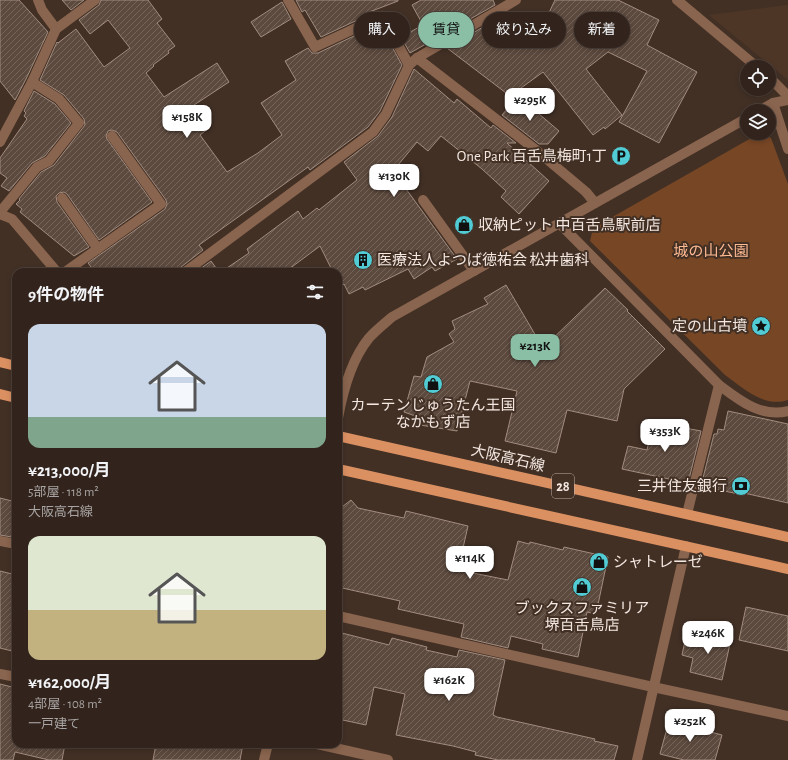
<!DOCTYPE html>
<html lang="ja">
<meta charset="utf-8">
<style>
:root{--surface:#32241c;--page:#3d3029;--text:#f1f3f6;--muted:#a8a4a3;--line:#4d413b;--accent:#8abfa5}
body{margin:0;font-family:"Alegreya Sans","Noto Sans JP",sans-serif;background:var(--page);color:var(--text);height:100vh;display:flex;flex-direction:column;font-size:15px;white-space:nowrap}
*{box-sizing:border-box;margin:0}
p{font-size:13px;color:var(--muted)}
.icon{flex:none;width:22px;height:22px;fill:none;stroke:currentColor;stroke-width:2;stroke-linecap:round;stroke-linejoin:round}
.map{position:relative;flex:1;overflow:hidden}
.sheet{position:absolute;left:12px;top:268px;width:330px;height:480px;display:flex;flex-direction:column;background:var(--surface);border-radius:12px;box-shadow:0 2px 6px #0003,0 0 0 1px var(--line)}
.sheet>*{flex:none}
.guide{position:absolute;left:354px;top:12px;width:374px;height:36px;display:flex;gap:8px}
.buttons{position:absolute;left:740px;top:60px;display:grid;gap:8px}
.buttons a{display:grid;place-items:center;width:36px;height:36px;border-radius:50%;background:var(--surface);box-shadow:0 2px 6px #0003,0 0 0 1px var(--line);font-size:20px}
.price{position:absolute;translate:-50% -34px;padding:0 9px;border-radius:8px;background:#fff;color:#222;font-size:13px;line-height:26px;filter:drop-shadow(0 1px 2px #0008)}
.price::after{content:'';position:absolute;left:50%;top:24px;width:12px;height:9px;margin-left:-6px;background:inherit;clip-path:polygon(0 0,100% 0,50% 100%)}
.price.selected{background:var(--accent);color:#111}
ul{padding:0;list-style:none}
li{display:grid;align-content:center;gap:8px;height:212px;padding:0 16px}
li span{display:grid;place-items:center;height:124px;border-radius:12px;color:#555}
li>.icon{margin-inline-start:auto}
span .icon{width:72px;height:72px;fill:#fffc;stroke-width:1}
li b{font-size:17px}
h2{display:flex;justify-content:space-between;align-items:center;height:48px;padding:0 16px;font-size:17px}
.pill{padding:0 14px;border-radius:18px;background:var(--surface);box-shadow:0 2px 6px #0003,0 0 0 1px var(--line);font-size:14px;line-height:36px}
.pill.selected{background:var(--accent);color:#111}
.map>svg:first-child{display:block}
</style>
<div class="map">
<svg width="788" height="760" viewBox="0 0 788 760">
<defs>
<pattern id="building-hatch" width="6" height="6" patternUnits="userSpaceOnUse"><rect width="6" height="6" fill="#5d4a3e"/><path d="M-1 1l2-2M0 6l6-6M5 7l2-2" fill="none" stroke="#75645a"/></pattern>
</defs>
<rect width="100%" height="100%" fill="#423025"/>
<polygon fill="#4e3627" points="788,5 788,80 709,15"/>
<path fill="#774625" d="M760,133H763L771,138L788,184V400C764,408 743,388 725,375L590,241L593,228Z"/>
<g fill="url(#building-hatch)" stroke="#a28c7f">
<polygon points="0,0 19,0 48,32 26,79 15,100 0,81"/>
<polygon points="62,0 84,0 71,10"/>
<polygon points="101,0 148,0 162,19 157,23 175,46 168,51 169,53 153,65 154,66 146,73 164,97 217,63 229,82 194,105 210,127 200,135 227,172 258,153 282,135 261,103 296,80 285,61 308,48 312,53 318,53 373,27 385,46 390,43 402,65 380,111 368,127 310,170 308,167 199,245 203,250 181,267 179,272 95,272 88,263 165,209 167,204 166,200 117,132 112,130 108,131 106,136 107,139 152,202 99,240 67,194 64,192 59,193 56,196 57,202 89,247 74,256 20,212 22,209 16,204 20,200 19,199 41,172 54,165 85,125 84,119 64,95 40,80 57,42 58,43 76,29 104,67 130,48 108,20 90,34 79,20 99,5"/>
<polygon points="296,0 398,0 398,1 364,14 366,16 321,37 305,10 302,12"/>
<polygon points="421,0 493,0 495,5 410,53 401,37 423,25 412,5"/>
<polygon points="555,0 618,0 659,20 647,45 697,72 659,143 619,122 647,71 608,52 586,69 622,115 605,129 604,127 593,135 543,72 510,96 447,48 502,16 504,20 509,14 538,36"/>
<polygon points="282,2 291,19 261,37 251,22"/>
<polygon points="414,69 454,103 457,99 491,128 493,125 516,143 507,143 549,181 519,214 501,197 506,191 482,169 441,136 428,151 417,142 393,171 457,259 435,271 432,267 414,279 408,269 365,290 363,287 349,294 344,284 340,286 338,282 338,272 333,272 320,246 285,272 221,272 249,253 247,249 298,211 303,219 317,208 319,210 357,180 344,162 378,136 392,117"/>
<polygon points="34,91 55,104 71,123 45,156 32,163 9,191 1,186 7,178 0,173 0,158 27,119 24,116 26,113 24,111"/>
<polygon points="518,96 559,131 548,144 539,144 502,115"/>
<polygon points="211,261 219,272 196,272"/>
<polygon points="506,285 543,348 605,288 628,310 627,311 665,349 624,389 617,421 567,410 556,453 505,441 517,391 470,381 457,431 420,425 421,418 404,412 414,376 421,377 427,357 454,342 449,334 455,329 452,321 488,304 484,298"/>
<polygon points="728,411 788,424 788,503 744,493 743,495 701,486 714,434 717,434 718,429 724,430"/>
<polygon points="653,422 701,431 688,483 622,469 628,446 647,450"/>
<polygon points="0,498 16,502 16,517 12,537 0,535"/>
<polygon points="351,500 358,508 404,518 406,511 468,526 458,570 508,580 518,541 529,544 530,542 563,550 564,547 608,557 596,614 587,612 578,657 542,649 543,644 511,636 508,648 461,637 464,624 398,609 400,601 338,587 338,527 342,507"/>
<polygon points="0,571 16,575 16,652 0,648"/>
<polygon points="746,607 788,616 788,651 739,640"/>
<polygon points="338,632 389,645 392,638 427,647 426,650 457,657 459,650 505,660 493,715 497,717 595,739 594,741 618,746 614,760 498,760 475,755 476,752 453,746 396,735 405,694 374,687 366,725 338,719"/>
<polygon points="699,632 731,639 722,680 690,672 693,658 682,655 686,636 698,639"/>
<polygon points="0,684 16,688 16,744 65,744 62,760 49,760 15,752 13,760 0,760"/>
<polygon points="669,721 722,735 715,760 684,760 660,754"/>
<polygon points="156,744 243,744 240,760 153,760"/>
</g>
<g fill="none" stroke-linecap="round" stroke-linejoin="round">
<g stroke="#89644e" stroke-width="10">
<polyline points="62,198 98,249"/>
<polyline points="423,200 474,271"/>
<polyline points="0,212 37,167 49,161 79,123 59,99 32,82"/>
<polyline points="65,272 161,204 112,136"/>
</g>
<g stroke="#89644e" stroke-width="10">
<polyline points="38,0 42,10 56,29"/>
<polyline points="288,0 315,47 382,16 409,65"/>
<polyline points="677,0 757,67"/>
<polyline points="417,58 536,150 586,192 595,203"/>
<polyline points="769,77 788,96"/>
<polyline points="773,103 788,149"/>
<polyline points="0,142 32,82 56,29 95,0"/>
<polyline points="0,214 12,219 57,272"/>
<path d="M559,223L719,385C739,400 761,418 788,411"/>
<polyline points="185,272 373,132 386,114 409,65 417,58 516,0"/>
<polyline points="687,514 719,385"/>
<polyline points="0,541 16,544"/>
<polyline points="338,616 653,687 788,716"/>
<polyline points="0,674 16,677"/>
<polyline points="317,744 388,760"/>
<polyline points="637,760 686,546"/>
</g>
<g stroke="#89644e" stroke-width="10">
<polyline points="759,111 773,103 788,100"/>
<path d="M338,418C343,390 351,360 369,338C376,330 384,324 392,317L747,118"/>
<polyline points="264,760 268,744"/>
</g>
<g stroke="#db9062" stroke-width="10">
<polyline points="0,362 16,366"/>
<polyline points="0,394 16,398"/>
<polyline points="338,436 788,537"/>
<polyline points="338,469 788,569"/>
</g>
</g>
<defs>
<symbol id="parking-disc" viewBox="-11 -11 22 22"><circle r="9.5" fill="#51ccd5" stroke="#423025"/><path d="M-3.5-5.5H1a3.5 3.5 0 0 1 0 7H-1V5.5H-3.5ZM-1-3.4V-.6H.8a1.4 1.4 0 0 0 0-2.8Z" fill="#111"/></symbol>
<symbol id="shop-disc" viewBox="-11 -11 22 22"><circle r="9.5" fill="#51ccd5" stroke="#423025"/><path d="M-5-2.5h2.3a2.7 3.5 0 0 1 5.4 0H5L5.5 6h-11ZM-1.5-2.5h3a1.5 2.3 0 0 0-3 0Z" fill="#111"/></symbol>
<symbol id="building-disc" viewBox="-11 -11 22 22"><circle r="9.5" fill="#51ccd5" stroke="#423025"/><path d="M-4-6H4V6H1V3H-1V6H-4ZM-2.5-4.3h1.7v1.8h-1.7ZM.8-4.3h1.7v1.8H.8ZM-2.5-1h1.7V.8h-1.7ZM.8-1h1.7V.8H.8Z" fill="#111"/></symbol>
<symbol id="sight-disc" viewBox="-11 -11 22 22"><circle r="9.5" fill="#51ccd5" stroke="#423025"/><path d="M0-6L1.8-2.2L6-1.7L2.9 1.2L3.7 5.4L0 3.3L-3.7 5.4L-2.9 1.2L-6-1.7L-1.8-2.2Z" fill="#111"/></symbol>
<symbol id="bank-disc" viewBox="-11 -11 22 22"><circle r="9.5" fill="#51ccd5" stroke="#423025"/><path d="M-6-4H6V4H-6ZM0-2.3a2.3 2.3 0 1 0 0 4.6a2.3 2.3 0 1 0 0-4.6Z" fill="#111"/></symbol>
</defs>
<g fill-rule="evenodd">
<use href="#parking-disc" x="610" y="145" width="22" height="22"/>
<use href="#shop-disc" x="453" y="214" width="22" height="22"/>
<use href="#building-disc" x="352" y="249" width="22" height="22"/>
<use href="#sight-disc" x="750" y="315" width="22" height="22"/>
<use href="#shop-disc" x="422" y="373" width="22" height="22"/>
<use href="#bank-disc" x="730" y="475" width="22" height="22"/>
<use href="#shop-disc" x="588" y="551" width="22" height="22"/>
<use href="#shop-disc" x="571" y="576" width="22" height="22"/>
</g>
<g text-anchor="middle" stroke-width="4" stroke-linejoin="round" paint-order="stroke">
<rect fill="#423025" stroke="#beb0a8" stroke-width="1" x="552" y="474" width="22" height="24" rx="3"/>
<g font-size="14" font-weight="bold" fill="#f3e7e0">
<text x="563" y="491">28</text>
</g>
<g font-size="15" fill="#f3e7e0" stroke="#423025" text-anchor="end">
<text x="607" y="161">One Park 百舌鳥梅町1丁</text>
<text x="478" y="230" text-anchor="start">収納ピット 中百舌鳥駅前店</text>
<text x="377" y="265" text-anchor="start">医療法人よつば徳祐会 松井歯科</text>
<text x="747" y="331">定の山古墳</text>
<text x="433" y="410" text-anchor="middle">カーテンじゅうたん王国<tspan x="433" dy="17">なかもず店</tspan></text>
<text x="727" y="491">三井住友銀行</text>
<text x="613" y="567" text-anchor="start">シャトレーゼ</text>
<text x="582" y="613" text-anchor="middle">ブックスファミリア<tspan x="582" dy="17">堺百舌鳥店</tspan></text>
</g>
<g font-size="15" fill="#feba92" stroke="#423025">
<text x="711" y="256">城の山公園</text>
</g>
<g font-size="15" fill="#f3e7e0" stroke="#423025">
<text transform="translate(508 458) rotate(13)" y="5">大阪高石線</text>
</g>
</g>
</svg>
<div class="buttons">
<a><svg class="icon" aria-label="locate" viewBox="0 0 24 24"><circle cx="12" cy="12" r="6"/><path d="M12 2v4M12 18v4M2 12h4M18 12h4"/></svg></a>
<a><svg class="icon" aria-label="layers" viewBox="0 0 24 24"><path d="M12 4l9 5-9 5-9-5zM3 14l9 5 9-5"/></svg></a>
</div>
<b class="price" style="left:530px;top:122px">¥295K</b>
<b class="price" style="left:187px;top:139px">¥158K</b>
<b class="price" style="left:394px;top:198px">¥130K</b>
<b class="price selected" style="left:535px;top:368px">¥213K</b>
<b class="price" style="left:665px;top:453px">¥353K</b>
<b class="price" style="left:470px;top:580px">¥114K</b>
<b class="price" style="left:708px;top:655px">¥246K</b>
<b class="price" style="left:449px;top:702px">¥162K</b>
<b class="price" style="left:690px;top:743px">¥252K</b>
<div class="guide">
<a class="pill">購入</a>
<a class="pill selected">賃貸</a>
<a class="pill">絞り込み</a>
<a class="pill">新着</a>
</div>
<section class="sheet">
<h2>9件の物件<svg class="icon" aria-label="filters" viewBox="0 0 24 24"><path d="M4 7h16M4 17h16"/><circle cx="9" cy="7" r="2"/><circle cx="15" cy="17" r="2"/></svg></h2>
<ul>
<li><span style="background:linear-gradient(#c9d6e8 75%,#7fa58c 0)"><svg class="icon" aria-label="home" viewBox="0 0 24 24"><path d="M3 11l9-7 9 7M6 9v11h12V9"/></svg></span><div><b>¥213,000/月</b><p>5部屋 · 118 m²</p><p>大阪高石線</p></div></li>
<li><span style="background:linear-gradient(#dfe7d0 60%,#c2b280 0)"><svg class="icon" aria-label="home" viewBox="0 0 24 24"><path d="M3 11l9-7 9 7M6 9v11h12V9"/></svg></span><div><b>¥162,000/月</b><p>4部屋 · 108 m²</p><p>一戸建て</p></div></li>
</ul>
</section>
</div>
